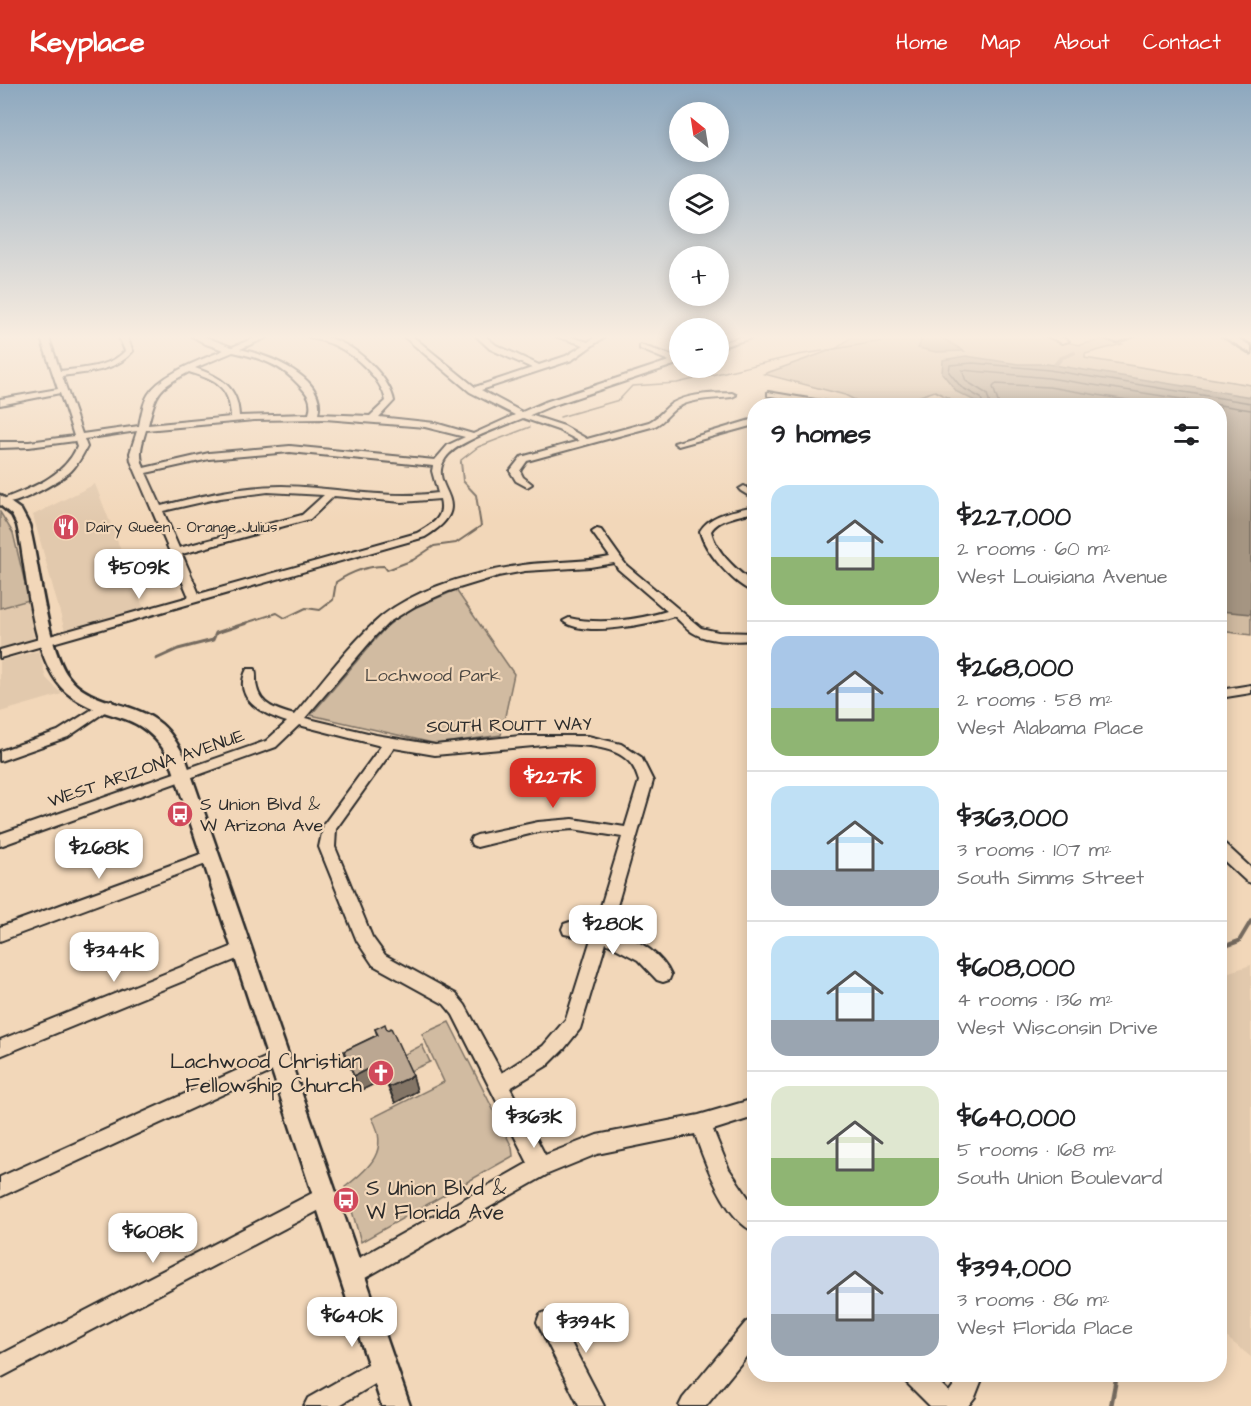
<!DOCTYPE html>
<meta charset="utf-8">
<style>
:root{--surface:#fff;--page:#f2f2f2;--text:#202124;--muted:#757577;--line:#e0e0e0;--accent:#d93025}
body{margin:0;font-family:"Architects Daughter",sans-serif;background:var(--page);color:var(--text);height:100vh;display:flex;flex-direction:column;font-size:22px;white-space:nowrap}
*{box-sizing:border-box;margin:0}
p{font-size:20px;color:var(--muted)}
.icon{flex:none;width:33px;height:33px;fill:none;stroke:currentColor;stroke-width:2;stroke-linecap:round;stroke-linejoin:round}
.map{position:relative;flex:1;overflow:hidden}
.sheet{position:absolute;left:747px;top:314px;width:480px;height:984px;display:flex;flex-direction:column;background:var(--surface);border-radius:24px;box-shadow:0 3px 15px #0003}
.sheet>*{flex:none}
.needle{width:39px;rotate:330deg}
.fabs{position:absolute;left:669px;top:18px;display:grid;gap:12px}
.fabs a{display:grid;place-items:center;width:60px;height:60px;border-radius:50%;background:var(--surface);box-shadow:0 3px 15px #0003;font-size:30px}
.price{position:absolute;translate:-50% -51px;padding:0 14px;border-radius:12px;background:#fff;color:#222;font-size:20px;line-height:39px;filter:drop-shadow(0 2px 3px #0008)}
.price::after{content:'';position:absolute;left:50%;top:36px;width:18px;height:14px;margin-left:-9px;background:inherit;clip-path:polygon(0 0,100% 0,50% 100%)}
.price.selected{background:var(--accent);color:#fff}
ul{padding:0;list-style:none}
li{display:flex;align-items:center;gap:18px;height:150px;padding:0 24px}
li+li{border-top:2px solid var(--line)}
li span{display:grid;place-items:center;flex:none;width:168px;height:120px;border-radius:18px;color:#555}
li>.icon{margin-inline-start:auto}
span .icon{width:72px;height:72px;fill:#fffc;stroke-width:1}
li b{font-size:26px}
h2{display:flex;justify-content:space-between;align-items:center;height:72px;padding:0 24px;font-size:26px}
header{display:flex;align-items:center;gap:36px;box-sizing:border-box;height:84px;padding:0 30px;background:var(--accent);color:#fff}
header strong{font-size:28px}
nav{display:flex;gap:33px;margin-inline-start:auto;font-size:21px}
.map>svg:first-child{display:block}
</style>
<header>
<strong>Keyplace</strong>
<nav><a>Home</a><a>Map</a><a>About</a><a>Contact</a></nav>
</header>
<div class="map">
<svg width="1251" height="1322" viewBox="0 0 1251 1322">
<rect width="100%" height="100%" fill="#f2d7b9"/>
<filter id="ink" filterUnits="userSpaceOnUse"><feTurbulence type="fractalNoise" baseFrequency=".0167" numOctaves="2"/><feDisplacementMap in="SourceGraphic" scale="12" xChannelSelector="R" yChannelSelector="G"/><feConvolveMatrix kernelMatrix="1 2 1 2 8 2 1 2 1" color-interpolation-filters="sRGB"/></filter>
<g filter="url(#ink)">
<g fill="#e2c9ad">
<polygon points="95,400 144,525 65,547 33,431"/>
<polygon points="28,517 34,555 0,564 0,524"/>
<polygon points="39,567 46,594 62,610 0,628 0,577"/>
<polygon points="1251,881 1251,1273 1220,1248 1220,891"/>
</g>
<g fill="#d1bba1" stroke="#7e7366" stroke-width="1.5">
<polygon points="854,251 1031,251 1080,261 1103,255 1122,260 1085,270 1085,274 1251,301 1251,551 1220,547 1220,321 962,321 935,307 893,321 865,321 845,311 764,290 837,264"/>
<polygon points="0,428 13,449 29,516 0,524"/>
<polygon points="456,506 514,590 501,651 437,660 311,631 385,544 405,528"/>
<path d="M449,938L512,1063L513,1072L361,1158L345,1103C370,1084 390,1066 372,1034L444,998L422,950Z"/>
<polygon points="422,961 430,978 410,987 403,971"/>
</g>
<g fill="#a59582" stroke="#746b5f" stroke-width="1.5">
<polygon points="939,252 964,267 936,268 918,264 921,258 920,253"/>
<polygon points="966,272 1018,280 1047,280 1251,313 1251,530 1220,527 1220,321 983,321 957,308 942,289 943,276"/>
</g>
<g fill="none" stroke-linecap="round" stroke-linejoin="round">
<g stroke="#5c554e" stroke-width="1.5">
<polyline points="983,321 981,314 961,303 949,288 950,281 973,279 1049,286 1251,319"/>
<polyline points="990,321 987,310 966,297 962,286 1049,294 1251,326"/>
<polyline points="999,321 993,303 996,300 1049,303 1157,321"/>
</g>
<g stroke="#746b5f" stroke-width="1.5">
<polyline points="560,333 619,316 632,302 677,299 798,271 883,257"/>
<polyline points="461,380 461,376 478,363 530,343"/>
</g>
<path stroke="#746b5f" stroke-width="2" d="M242,540L277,529L285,534L306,524L320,526L333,516L336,498C351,488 366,482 384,482L387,486L413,476L434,462L456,459L481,442L476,411L463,397L461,378"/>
<polyline stroke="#746b5f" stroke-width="3" points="156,575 178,565 213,556 216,549 247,539"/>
<polyline stroke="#746b5f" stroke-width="4" points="1220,864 1239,857 1251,837"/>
<polyline stroke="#746b5f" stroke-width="4.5" points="1111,1322 1117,1290"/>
<polygon fill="#a59582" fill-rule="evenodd" points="1074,267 1076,268 1076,270 1063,275 1057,282 1052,281 1059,273"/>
<defs>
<g id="minor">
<path d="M40,251H48L60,287C82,284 109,284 125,267L118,251H126L133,267C116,288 87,288 62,292L82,350L139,342C141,332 143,319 148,311C160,290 203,275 224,266L206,260L190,251H200L232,263L262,251H273L240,265C267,271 328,293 318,330L370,332L386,317C382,295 355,271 336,262C327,257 315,256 305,251C318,251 330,253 342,259C362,268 390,295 394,317L379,333L435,339L473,350L515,331L470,308L402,251H411L475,303L532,284L490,265L475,251H484L496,261L539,281L566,272L584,261L552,251H565L588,258L598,251H607L572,276L481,306L522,328L545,318L669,277L640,265V261L680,274V279L551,322L530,331L564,342L587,355L649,338C658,334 663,326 671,320C689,309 712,310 732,309L736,311L732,313C714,315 694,314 678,323C669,328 665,337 655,342L527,377L520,387L523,393L532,400L527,403L516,397L510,387L521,373L579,357L558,346L523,334C503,343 456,357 445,375C426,405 481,419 425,453L0,574V566L189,513L131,377L130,369L137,347L84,355L87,363C82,372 78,380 71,387C60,397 14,424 0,419L1,416C30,404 63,394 77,363L75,357L29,363L0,364V358H29L74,352L60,309L0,321V315L58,305ZM233,268C260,274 280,280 299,301C308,310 313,317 309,330L239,332C238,303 221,293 195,284ZM189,288C215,296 230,302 231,333L148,341C157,307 157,305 189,288ZM325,335L425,343L465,353L448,361L435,376L290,362L209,369L144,384C138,370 142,360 146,346L254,336ZM290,368L433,382L432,387L438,409C385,416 335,403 282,402C241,402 200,412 161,422L146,389L209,375ZM268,408L324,411L302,431L179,464L163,427L220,414ZM334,412L402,418L440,415C445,434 432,440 417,449L199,510L182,470L310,435Z"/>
<polygon points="748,251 761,251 718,264 718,260"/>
<polygon points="1045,251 1056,251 1069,257 1062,259"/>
<polygon points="1095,251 1116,254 1138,251 1116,258"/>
<polygon points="768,308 827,318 831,321 814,321 771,312 768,312"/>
<polygon points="754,335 754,341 678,362 674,359"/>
<polygon points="744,402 754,408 754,415 741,407 739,405"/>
<path d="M754,422V428C740,432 719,434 711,447C716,469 737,486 754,500V508C735,502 704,467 700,447C711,429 735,427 754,422Z"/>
<path d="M597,445L601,446L626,481L701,544L718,548L754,549V556C735,557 709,559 692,548C686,544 680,537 674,532C650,540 583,554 563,537L569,534C600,541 637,536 667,527L618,485L614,479L590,483L525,487L498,492L449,507L415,522L389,538L376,551L305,634L376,651L435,661L520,652H588L621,660L641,673L653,697L610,846C634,854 660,867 671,891L669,896L663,898L657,896L638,876L606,859L580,945L564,965L548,981L510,1004L545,1071L597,1051L699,1031L754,1015V1033L713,1046L729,1085L754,1122V1147C727,1138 704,1077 695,1050L597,1070L548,1090L351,1202L343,1199L340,1191L343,1183L528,1079L453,931L444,920L373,881L357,857L319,763L324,740L381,662L299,641L276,663L0,762V750L266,657L287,638C265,631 231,616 247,585H255C257,591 255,597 257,604C261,622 278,626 294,631C322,598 349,560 382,532C420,502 477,488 523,481C552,477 581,479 610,473L592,448ZM555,660C577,661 616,660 631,680C635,684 637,692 639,697L625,743L573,735L538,738L477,751L472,753L470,757L472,761L477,763L538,748L573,745L622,753L595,842L570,838L564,840L562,845L564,850L591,855L566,935L543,962L502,989L465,921L456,910L385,871L372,853L335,763L336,745L394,664L435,671Z"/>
<polygon points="1251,601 1251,609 1220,614 1220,606"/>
<polygon points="107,616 112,617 113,620 112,623 68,653 0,677 0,667 58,647"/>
<polygon points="1220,758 1225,760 1251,784 1251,799 1246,797 1220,773"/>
<polygon points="209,767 214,769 217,773 214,777 0,857 0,843"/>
<polygon points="241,859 247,861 249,866 247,871 0,972 0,956"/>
<polygon points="278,968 284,970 287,976 284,982 0,1113 0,1093"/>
<polygon points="324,1103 331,1106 334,1113 331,1120 0,1294 0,1271"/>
<polygon points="548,1227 556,1230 604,1322 579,1322 537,1238 540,1230"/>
<polygon points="754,1235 754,1263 706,1322 679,1322 683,1314 746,1238"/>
<polygon points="382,1272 390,1275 393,1283 390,1291 338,1322 304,1322 308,1314"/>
<polygon points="903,1290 931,1290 949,1308 962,1290 984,1290 975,1313 968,1322 930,1322 906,1298"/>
</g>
<g id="major">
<polygon points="1221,251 1232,251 1251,262 1251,269"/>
<path d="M0,411L21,426L29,441C39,479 47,563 68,592C89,621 131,617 157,637C170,646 177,660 185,673L410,1322H382L169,673C139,624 109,639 71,612C30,583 28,487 17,441L12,431L0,421Z"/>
</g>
</defs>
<use href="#minor" stroke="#2b2b2b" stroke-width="4"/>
<use href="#major" stroke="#2b2b2b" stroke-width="5"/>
<use href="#minor" fill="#f2d7b9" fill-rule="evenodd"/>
<use href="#major" fill="#f2d7b9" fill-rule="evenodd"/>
</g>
<polygon fill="#a1907e" stroke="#2b2b2b" stroke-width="1.5" points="375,945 387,946 413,992 417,1007 395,1019 384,995 360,1007 344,967 377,951"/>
<g fill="#837566" stroke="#2b2b2b" stroke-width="1.5">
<polygon points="379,979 384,995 360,1007 354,992"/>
<polygon points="413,992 417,1007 395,1019 389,1003"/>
</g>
<polygon fill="#bba792" stroke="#2b2b2b" stroke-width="1.5" points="385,940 387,946 391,944 413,992 389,1003 379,979 354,992 344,967 378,951 375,945"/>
</g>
<linearGradient id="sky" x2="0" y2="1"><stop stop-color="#8da8bf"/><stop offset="0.58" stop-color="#f9ede0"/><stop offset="1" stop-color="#f9ede0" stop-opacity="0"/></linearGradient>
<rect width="1251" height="436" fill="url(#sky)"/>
<defs>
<symbol id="restaurant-disc" viewBox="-11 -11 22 22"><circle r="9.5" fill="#d1495b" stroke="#f2d7b9"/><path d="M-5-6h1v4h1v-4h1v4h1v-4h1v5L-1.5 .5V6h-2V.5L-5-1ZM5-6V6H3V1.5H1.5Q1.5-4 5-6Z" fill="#fff"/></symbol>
<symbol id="bus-disc" viewBox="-11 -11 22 22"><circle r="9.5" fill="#d1495b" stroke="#f2d7b9"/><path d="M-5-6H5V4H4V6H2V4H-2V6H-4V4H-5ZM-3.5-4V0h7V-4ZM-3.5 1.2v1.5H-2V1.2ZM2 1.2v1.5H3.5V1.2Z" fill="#fff"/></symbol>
<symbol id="church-disc" viewBox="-11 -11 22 22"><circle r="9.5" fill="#d1495b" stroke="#f2d7b9"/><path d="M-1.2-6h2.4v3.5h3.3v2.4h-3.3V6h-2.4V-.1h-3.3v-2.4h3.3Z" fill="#fff"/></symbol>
</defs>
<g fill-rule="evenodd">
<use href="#restaurant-disc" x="51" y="428" width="30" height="30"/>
<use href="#bus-disc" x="165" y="715" width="30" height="30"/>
<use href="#church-disc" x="366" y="974" width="30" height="30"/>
<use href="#bus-disc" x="331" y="1101" width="30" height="30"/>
</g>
<g text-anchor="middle" stroke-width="4.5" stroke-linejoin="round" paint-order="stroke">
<g font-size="15" fill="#2b2b2b" stroke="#f2d7b9" text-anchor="start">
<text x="86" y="448">Dairy Queen - Orange Julius</text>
</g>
<g font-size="18" fill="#4c4843" stroke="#f2d7b9">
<text x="433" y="597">Lochwood Park</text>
</g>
<g font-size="18" fill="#2b2b2b" stroke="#f2d7b9">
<text transform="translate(509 641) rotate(-1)" y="6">SOUTH ROUTT WAY</text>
<text transform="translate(146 684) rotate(-19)" y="6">WEST ARIZONA AVENUE</text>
</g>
<g font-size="18" fill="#2b2b2b" stroke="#f2d7b9" text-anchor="start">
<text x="200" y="726">S Union Blvd &amp;<tspan x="200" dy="21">W Arizona Ave</tspan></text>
</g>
<g font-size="21" fill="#2b2b2b" stroke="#f2d7b9" text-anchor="end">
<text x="362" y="984">Lachwood Christian<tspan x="362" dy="24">Fellowship Church</tspan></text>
<text x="366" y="1111" text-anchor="start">S Union Blvd &amp;<tspan x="366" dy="24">W Florida Ave</tspan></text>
</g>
</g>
</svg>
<div class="fabs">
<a><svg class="needle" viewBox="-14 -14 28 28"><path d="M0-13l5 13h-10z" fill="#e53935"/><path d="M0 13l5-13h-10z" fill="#757577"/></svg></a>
<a><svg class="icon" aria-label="layers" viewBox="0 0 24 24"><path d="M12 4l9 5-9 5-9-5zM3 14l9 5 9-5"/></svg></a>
<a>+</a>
<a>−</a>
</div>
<b class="price" style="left:139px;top:516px">$509K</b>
<b class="price selected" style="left:553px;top:725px">$227K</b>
<b class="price" style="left:99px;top:796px">$268K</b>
<b class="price" style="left:613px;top:872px">$280K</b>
<b class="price" style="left:114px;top:899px">$344K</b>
<b class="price" style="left:534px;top:1065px">$363K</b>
<b class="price" style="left:153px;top:1180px">$608K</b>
<b class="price" style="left:352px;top:1264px">$640K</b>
<b class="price" style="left:586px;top:1270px">$394K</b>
<section class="sheet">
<h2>9 homes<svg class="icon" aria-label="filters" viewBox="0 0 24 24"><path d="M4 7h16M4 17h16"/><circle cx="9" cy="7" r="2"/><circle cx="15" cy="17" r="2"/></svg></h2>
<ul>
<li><span style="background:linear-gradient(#bfe0f5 60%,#8fb573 0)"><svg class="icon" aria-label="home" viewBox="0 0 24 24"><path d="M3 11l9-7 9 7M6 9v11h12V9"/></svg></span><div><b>$227,000</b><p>2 rooms · 60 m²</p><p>West Louisiana Avenue</p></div></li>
<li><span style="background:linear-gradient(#a9c7e8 60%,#8fb573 0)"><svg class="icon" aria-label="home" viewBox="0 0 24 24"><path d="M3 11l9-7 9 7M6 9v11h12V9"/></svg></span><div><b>$268,000</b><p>2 rooms · 58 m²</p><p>West Alabama Place</p></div></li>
<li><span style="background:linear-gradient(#bfe0f5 70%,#9aa5b1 0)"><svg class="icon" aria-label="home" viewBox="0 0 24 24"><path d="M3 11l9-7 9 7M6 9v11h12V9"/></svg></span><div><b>$363,000</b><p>3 rooms · 107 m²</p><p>South Simms Street</p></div></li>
<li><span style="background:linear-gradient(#bfe0f5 70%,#9aa5b1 0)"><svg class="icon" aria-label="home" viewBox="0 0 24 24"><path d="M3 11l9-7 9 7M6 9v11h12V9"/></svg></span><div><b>$608,000</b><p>4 rooms · 136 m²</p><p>West Wisconsin Drive</p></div></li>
<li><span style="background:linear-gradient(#dfe7d0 60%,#8fb573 0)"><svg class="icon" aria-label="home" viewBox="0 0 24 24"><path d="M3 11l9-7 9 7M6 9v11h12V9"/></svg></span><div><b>$640,000</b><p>5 rooms · 168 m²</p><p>South Union Boulevard</p></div></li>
<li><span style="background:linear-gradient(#c9d6e8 65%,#9aa5b1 0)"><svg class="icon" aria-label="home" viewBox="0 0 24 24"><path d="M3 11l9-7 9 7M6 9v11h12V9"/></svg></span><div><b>$394,000</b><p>3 rooms · 86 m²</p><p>West Florida Place</p></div></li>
</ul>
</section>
</div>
